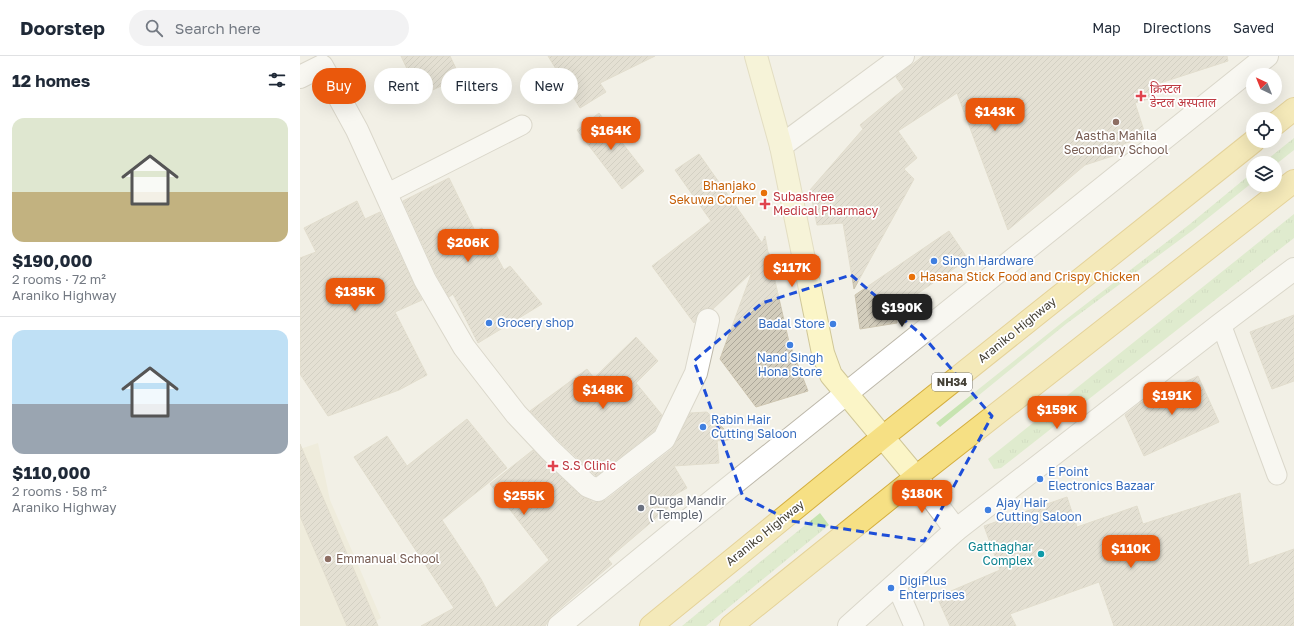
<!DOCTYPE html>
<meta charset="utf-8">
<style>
:root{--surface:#fff;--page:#f2f2f3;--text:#1f2937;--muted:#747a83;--line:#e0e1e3;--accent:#ea580c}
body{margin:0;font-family:"Golos Text","Noto Sans Devanagari",sans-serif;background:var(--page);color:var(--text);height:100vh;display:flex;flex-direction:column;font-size:15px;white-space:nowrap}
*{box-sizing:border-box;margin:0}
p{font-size:13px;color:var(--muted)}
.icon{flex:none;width:22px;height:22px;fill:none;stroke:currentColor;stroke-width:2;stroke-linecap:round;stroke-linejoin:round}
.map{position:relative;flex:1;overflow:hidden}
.details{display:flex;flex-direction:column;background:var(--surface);width:300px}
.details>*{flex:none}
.top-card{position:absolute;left:12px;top:12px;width:380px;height:36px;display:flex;gap:8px}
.needle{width:26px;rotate:317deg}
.controls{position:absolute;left:946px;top:12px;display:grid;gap:8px}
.controls a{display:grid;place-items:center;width:36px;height:36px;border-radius:50%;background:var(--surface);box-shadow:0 4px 16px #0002;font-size:20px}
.price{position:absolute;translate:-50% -34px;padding:0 9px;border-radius:8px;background:var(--accent);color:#fff;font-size:13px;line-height:26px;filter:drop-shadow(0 1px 2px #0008)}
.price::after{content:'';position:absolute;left:50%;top:24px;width:12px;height:9px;margin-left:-6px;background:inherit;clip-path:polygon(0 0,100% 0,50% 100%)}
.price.on{background:#222;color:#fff}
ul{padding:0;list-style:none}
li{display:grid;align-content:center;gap:8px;height:212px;padding:0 12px}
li+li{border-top:1px solid var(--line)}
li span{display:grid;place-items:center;height:124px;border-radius:12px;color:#555}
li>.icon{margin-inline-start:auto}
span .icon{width:72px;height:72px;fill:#fffc;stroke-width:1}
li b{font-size:17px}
h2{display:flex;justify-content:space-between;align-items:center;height:48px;padding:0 12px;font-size:17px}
.pill{padding:0 14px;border-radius:18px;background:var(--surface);box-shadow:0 4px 16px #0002;font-size:14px;line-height:36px}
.pill.on{background:var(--accent);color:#fff}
header{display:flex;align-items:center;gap:24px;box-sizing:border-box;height:56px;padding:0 20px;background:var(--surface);border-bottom:1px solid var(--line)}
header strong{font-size:19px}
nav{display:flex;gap:22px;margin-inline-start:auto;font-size:14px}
.search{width:280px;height:36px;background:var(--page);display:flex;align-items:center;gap:10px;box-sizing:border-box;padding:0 14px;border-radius:22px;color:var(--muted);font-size:15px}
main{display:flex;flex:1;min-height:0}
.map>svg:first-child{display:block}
</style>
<header>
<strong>Doorstep</strong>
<div class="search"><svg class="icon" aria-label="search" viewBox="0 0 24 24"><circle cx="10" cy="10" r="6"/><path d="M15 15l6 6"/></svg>Search here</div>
<nav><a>Map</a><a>Directions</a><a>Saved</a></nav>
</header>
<main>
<section class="details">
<h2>12 homes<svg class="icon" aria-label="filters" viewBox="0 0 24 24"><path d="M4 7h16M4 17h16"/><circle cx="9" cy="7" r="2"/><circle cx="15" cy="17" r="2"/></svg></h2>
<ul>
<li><span style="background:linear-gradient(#dfe7d0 60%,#c2b280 0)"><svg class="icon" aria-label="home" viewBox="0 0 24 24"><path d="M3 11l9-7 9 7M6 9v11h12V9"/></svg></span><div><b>$190,000</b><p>2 rooms · 72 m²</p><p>Araniko Highway</p></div></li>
<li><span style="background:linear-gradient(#bfe0f5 60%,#9aa5b1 0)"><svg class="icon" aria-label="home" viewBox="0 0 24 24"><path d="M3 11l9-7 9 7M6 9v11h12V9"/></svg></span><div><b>$110,000</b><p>2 rooms · 58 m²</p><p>Araniko Highway</p></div></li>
</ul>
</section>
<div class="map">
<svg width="994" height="570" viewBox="0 0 994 570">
<defs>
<pattern id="grass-tufts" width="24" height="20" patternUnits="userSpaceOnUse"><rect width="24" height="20" fill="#c7e4b1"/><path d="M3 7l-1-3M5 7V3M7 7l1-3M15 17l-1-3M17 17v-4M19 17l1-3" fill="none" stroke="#acc599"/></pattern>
<pattern id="building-hatch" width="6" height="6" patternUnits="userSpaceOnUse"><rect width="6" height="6" fill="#d3cdbc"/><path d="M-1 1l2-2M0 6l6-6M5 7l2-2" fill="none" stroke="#ada89a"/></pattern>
</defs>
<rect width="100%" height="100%" fill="#f2f0e6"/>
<polygon fill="#ebe6d1" points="18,387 30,444 81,562 68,570 0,570 0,393"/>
<g fill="url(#grass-tufts)">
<polygon points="994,82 994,94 975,109 975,107 963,107"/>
<polygon points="953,116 953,126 893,174 766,268 640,371 636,367 764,265 890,168"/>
<polygon points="994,158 994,182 701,412 694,413 688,403"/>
<polygon points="520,457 529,469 406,570 382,570"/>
</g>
<g fill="url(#building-hatch)" stroke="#cdc5b0">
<polygon points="101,0 150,0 160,21 120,40"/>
<polygon points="248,0 355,0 300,27 306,36 280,52"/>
<polygon points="623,0 927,0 928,5 851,30 855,41 835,47 846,81 823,88 825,96 785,109 708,174 657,37 598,75 617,102 604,113 614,123 554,233 543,167 517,169 510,134 563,73 560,69 604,33 596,21"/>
<polygon points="299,57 344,115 322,133 277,74"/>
<polygon points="399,98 462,187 465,180 468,196 470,199 469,199 489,286 508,335 456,351 420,303 452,216 413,253 405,252 399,255 394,267 352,210 411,165 375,114"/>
<polygon points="149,122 175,175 182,172 204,214 210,210 242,248 178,287 153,238 149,241 136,218 103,145"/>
<polygon points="57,145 65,163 80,156 114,229 122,244 95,256 127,319 99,334 28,360 0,318 0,202 16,196 4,172"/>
<polygon points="649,175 668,203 595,253 597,267 560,273 555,239"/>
<polygon points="994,259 994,325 972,333 950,276"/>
<polygon points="336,281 358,305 336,327 362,359 354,375 296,420 259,385 230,355 287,313 294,322"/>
<polygon points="898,320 919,366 844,400 825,359 840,347"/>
<polygon points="407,356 434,383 417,385 419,407 374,410 387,432 364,445 369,451 308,503 312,508 251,560 245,570 121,570 154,552 54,401 87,380 107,410 167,363 207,412 142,464 181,523 196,552 249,504 190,428 233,394 280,439 293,446 300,446 306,444 372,393 375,388 390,357"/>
<polygon points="0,388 78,570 47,570 0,460"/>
<polygon points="940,437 949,509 994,493 994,570 814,570 799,526 710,558 716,570 650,570 637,541 700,514 684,470 767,441 777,471 837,450 843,468"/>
</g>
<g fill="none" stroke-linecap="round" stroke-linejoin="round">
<defs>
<g id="service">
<polyline points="86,138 222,69"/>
<polyline points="921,268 977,419"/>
<polyline points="596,529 614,570"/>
</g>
<g id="minor">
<polyline points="0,21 22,10 57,74 125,224 164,291 216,358 250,394 288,430 298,434 364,383 396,317 408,264"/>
<polyline points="481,90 603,0"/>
<polyline points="616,421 656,474"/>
<polyline points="259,570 376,474 967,0"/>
<polyline points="549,570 656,474 921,268 994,213"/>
</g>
<polyline id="secondary" points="456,0 481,90 523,297 531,319 616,421"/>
<g id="trunk">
<polyline points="975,68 994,53"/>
<polyline points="351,570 583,381 954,85"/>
<polyline points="431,570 616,421 994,125"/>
</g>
</defs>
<use href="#service" stroke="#bdb8aa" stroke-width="21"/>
<use href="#minor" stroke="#bdb8aa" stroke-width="24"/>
<use href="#secondary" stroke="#d0c798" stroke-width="24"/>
<use href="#trunk" stroke="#d4ae3f" stroke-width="24"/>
<use href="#service" stroke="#fff" stroke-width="19"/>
<use href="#minor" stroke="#fff" stroke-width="22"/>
<use href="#secondary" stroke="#fbf5c7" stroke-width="22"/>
<use href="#trunk" stroke="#f6e084" stroke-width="22"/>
</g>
<path d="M0 0H994V570H0ZM551,219L622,279L692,360L624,485L491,465L443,441L394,305L462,247Z" fill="#f2f0e6" fill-opacity=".55" fill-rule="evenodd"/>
<path fill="none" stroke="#1d4ed8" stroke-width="3" stroke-dasharray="8 5" stroke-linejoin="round" d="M551,219L622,279L692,360L624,485L491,465L443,441L394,305L462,247Z"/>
<g fill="#e0444e" stroke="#fff" stroke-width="1.5">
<path d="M839 34h4v4h4v4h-4v4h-4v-4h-4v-4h4z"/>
<path d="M463 142h4v4h4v4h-4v4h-4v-4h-4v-4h4z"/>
<path d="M251 404h4v4h4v4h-4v4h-4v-4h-4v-4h4z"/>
</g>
<g fill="#8d6e63" stroke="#fff" stroke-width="1.5">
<circle cx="816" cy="66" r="4"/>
<circle cx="28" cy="503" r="4"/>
</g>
<g fill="#e8710a" stroke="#fff" stroke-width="1.5">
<circle cx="464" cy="137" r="4"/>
<circle cx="612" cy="221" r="4"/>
</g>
<g fill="#3f7fe0" stroke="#fff" stroke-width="1.5">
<circle cx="634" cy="205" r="4"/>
<circle cx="189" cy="267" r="4"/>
<circle cx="533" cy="268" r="4"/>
<circle cx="490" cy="289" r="4"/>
<circle cx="403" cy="371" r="4"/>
<circle cx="740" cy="423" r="4"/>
<circle cx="688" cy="454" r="4"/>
<circle cx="591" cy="532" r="4"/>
</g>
<circle fill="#6b7280" stroke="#fff" stroke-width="1.5" cx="341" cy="452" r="4"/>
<circle fill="#0f9aa8" stroke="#fff" stroke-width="1.5" cx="741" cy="498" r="4"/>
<g text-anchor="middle" stroke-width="3.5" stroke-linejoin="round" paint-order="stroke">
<rect fill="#fff" stroke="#7d7a72" stroke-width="1" x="632" y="317" width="40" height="18" rx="3"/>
<g font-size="11" font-weight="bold" fill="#454136">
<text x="652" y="330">NH34</text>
</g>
<g font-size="12" fill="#be3a42" stroke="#fff" text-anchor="start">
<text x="850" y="37">क्रिस्टल<tspan x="850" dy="14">डेन्टल अस्पताल</tspan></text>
<text x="473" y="145">Subashree<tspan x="473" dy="14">Medical Pharmacy</tspan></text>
<text x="262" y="414">S.S Clinic</text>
</g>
<g font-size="12" fill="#785e54" stroke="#fff">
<text x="816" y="84">Aastha Mahila<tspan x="816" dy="14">Secondary School</tspan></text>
<text x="36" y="507" text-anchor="start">Emmanual School</text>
</g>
<g font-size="12" fill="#c56008" stroke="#fff" text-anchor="end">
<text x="456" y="134">Bhanjako<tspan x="456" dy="14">Sekuwa Corner</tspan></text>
<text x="620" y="225" text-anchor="start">Hasana Stick Food and Crispy Chicken</text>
</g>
<g font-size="12" fill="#366cbe" stroke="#fff" text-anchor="start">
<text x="642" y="209">Singh Hardware</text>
<text x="197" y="271">Grocery shop</text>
<text x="525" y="272" text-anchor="end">Badal Store</text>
<text x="490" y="306" text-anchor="middle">Nand Singh<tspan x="490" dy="14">Hona Store</tspan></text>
<text x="411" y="368">Rabin Hair<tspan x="411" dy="14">Cutting Saloon</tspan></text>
<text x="748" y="420">E Point<tspan x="748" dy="14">Electronics Bazaar</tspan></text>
<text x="696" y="451">Ajay Hair<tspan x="696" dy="14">Cutting Saloon</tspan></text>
<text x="599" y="529">DigiPlus<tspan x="599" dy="14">Enterprises</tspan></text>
</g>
<g font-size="12" fill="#454136" stroke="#fff">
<text transform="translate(717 274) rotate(-39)" y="4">Araniko Highway</text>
<text transform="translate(465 477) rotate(-39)" y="4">Araniko Highway</text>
</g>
<g font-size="12" fill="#5b616d" stroke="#fff" text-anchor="start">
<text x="349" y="449">Durga Mandir<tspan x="349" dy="14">( Temple)</tspan></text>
</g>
<g font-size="12" fill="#0d838f" stroke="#fff" text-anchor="end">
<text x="733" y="495">Gatthaghar<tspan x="733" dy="14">Complex</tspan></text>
</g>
</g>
</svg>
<div class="controls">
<a><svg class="needle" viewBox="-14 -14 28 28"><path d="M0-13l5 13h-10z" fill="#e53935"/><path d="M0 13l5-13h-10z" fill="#747a83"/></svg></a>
<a><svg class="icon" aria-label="locate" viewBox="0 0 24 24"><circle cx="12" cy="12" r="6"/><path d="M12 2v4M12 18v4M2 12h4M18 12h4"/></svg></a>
<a><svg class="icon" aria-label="layers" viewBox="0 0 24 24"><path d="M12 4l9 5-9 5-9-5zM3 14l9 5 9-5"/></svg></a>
</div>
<b class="price" style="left:695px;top:76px">$143K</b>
<b class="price" style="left:311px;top:95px">$164K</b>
<b class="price" style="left:168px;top:207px">$206K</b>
<b class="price" style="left:492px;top:232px">$117K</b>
<b class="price" style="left:55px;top:256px">$135K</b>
<b class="price on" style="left:602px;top:272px">$190K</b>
<b class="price" style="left:303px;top:354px">$148K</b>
<b class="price" style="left:872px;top:360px">$191K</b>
<b class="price" style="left:757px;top:374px">$159K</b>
<b class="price" style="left:622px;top:458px">$180K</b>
<b class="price" style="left:224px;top:460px">$255K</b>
<b class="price" style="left:831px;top:513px">$110K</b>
<div class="top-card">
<a class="pill on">Buy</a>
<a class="pill">Rent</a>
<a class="pill">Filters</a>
<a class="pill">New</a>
</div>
</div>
</main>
